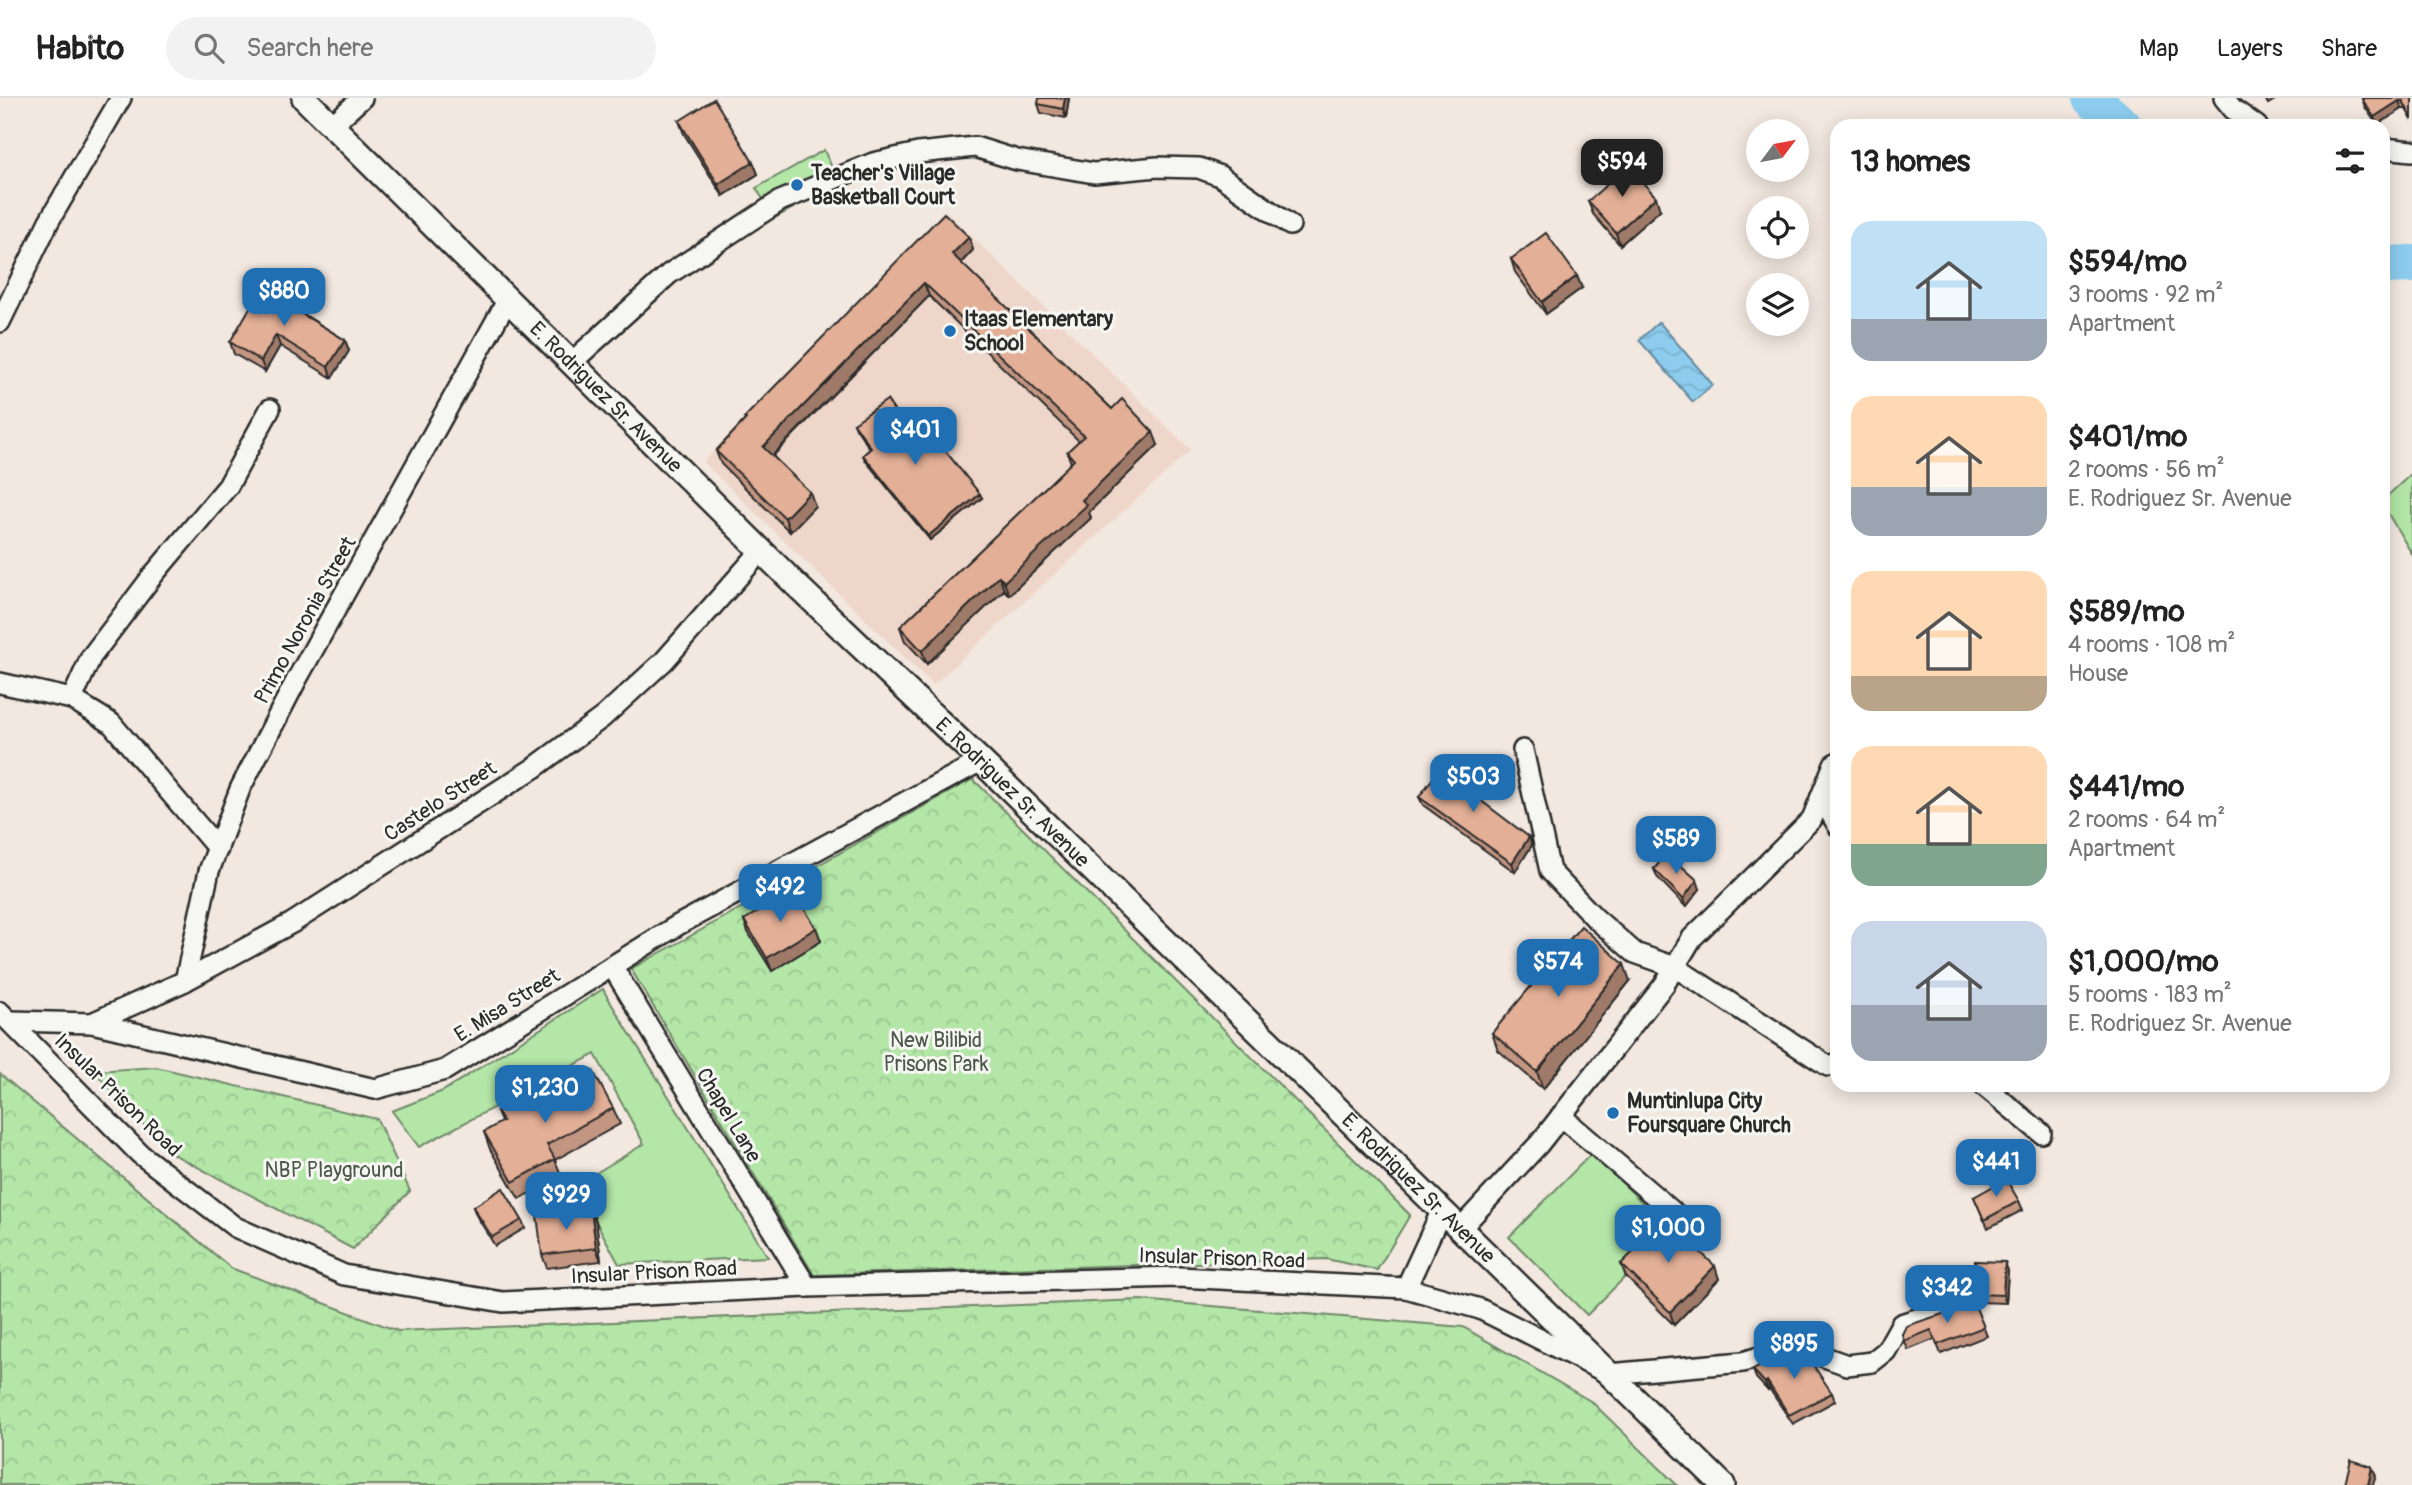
<!DOCTYPE html>
<meta charset="utf-8">
<style>
:root{--surface:#fff;--page:#f2f2f2;--text:#222;--muted:#767676;--line:#e0e0e0;--accent:#1f6fb2}
body{margin:0;font-family:Pangolin,sans-serif;background:var(--page);color:var(--text);height:100vh;display:flex;flex-direction:column;font-size:26px;white-space:nowrap}
*{box-sizing:border-box;margin:0}
p{font-size:23px;color:var(--muted)}
.icon{flex:none;width:38px;height:38px;fill:none;stroke:currentColor;stroke-width:2;stroke-linecap:round;stroke-linejoin:round}
.map{position:relative;flex:1;overflow:hidden}
.drawer{position:absolute;left:1830px;top:21px;width:560px;height:973px;display:flex;flex-direction:column;background:var(--surface);border-radius:21px;box-shadow:0 4px 18px #0003}
.drawer>*{flex:none}
.needle{width:46px;rotate:58deg}
.tools{position:absolute;left:1746px;top:21px;display:grid;gap:14px}
.tools a{display:grid;place-items:center;width:63px;height:63px;border-radius:50%;background:var(--surface);box-shadow:0 4px 18px #0003;font-size:35px}
.price{position:absolute;translate:-50% -60px;padding:0 16px;border-radius:14px;background:var(--accent);color:#fff;font-size:23px;line-height:46px;filter:drop-shadow(0 2px 4px #0008)}
.price::after{content:'';position:absolute;left:50%;top:42px;width:21px;height:16px;margin-left:-10px;background:inherit;clip-path:polygon(0 0,100% 0,50% 100%)}
.price.current{background:#222;color:#fff}
ul{padding:0;list-style:none}
li{display:flex;align-items:center;gap:21px;height:175px;padding:0 21px}
li span{display:grid;place-items:center;flex:none;width:196px;height:140px;border-radius:21px;color:#555}
li>.icon{margin-inline-start:auto}
span .icon{width:84px;height:84px;fill:#fffc;stroke-width:1}
li b{font-size:30px}
h2{display:flex;justify-content:space-between;align-items:center;height:84px;padding:0 21px;font-size:30px}
header{display:flex;align-items:center;gap:42px;box-sizing:border-box;height:98px;padding:0 35px;background:var(--surface);border-bottom:2px solid var(--line)}
header strong{font-size:33px}
nav{display:flex;gap:38px;margin-inline-start:auto;font-size:24px}
.search{width:490px;height:63px;background:var(--page);display:flex;align-items:center;gap:18px;box-sizing:border-box;padding:0 24px;border-radius:38px;color:var(--muted);font-size:26px}
.map>svg:first-child{display:block}
</style>
<header>
<strong>Habito</strong>
<div class="search"><svg class="icon" aria-label="search" viewBox="0 0 24 24"><circle cx="10" cy="10" r="6"/><path d="M15 15l6 6"/></svg>Search here</div>
<nav><a>Map</a><a>Layers</a><a>Share</a></nav>
</header>
<div class="map">
<svg width="2412" height="1387" viewBox="0 0 2412 1387">
<defs>
<pattern id="park-crowns" width="20" height="18" patternUnits="userSpaceOnUse" patternTransform="scale(1.75)"><rect width="20" height="18" fill="#b3e6a7"/><path d="M2 6a3 3 0 1 1 6 0M12 15a3 3 0 1 1 6 0" fill="none" stroke="#9ac590"/></pattern>
<pattern id="water-waves" width="16" height="10" patternUnits="userSpaceOnUse" patternTransform="scale(1.75)"><rect width="16" height="10" fill="#8dccee"/><path d="M0 5q4-4 8 0t8 0" fill="none" stroke="#7aafcc"/></pattern>
</defs>
<rect width="100%" height="100%" fill="#f2e8e0"/>
<filter id="ink" filterUnits="userSpaceOnUse"><feTurbulence type="fractalNoise" baseFrequency=".0143" numOctaves="2"/><feDisplacementMap in="SourceGraphic" scale="14" xChannelSelector="R" yChannelSelector="G"/><feConvolveMatrix kernelMatrix="1 2 1 2 8 2 1 2 1" color-interpolation-filters="sRGB"/></filter>
<g filter="url(#ink)">
<polygon fill="#eed7ca" points="947,114 1191,352 933,587 703,364"/>
<g fill="#b3e6a7" stroke="#6f8869" stroke-width="2">
<polygon points="824,52 839,85 775,120 756,90"/>
<polygon points="2412,375 2412,456 2384,409 2384,401"/>
<polygon points="603,891 609,902 768,1159 619,1166 576,1087 644,1046 595,956 419,1049 392,1013 443,993"/>
<polygon points="1592,1055 1671,1133 1587,1217 1509,1139"/>
</g>
<g fill="url(#park-crowns)" stroke="#6f8869" stroke-width="2">
<polygon points="973,681 1410,1117 1377,1172 1326,1161 814,1177 631,871"/>
<polygon points="156,969 377,1021 410,1093 353,1151 169,1054 94,973"/>
<polygon points="0,976 231,1170 398,1233 1140,1202 1463,1229 1592,1304 1677,1387 0,1387"/>
</g>
<polygon fill="url(#water-waves)" stroke="#668ca0" stroke-width="2" points="1659,224 1713,287 1693,304 1639,242"/>
<g fill="none" stroke-linecap="round" stroke-linejoin="round">
<g stroke="#8dccee" stroke-width="38">
<polyline points="2091,0 2123,28"/>
<polyline points="2384,167 2412,166"/>
</g>
<defs>
<g id="minor">
<polyline points="2224,0 2233,11 2257,28"/>
<polyline points="332,27 362,0"/>
<polyline points="2384,50 2412,53"/>
<polyline points="0,224 49,123 121,0"/>
<polyline points="572,264 669,176 780,103 873,65 918,55 975,49 1017,62 1094,75 1157,69 1199,70 1220,78 1290,127"/>
<polyline points="0,585 72,601 111,625 218,751"/>
<polyline points="72,601 91,559 154,476 228,388 270,311"/>
<polyline points="1523,652 1550,773 1595,820 1635,855 1675,869 1828,968 1838,965"/>
<polyline points="1821,699 1838,728"/>
<polyline points="612,868 807,1189"/>
<polyline points="185,883 209,773 240,691 297,581 508,201"/>
<polyline points="0,914 140,1056 235,1129 344,1177 503,1204 807,1189 1178,1179 1406,1190 1480,1211 1609,1276 1743,1264 1794,1248 1847,1267 1872,1264 1886,1253 1901,1226 1966,1205"/>
<polyline points="10,923 92,925 375,991 445,972 678,827 981,663"/>
<polyline points="92,925 185,883 292,825 534,670 603,619 664,563 762,452"/>
<polyline points="1983,987 2041,1035"/>
<polyline points="1561,1018 1678,1118"/>
<polyline points="1460,1131 1539,1046 1664,887 1692,840 1812,721 1834,666 1838,664"/>
<polyline points="1406,1190 1441,1114"/>
</g>
<g id="tertiary">
<path id="s1" d="M304,0L792,483L981,663L1723,1387"/>
</g>
</defs>
<use href="#minor" stroke="#2b2b2b" stroke-width="24"/>
<use href="#tertiary" stroke="#2b2b2b" stroke-width="28"/>
<use href="#minor" stroke="#f6f6f2" stroke-width="19"/>
<use href="#tertiary" stroke="#f6f6f2" stroke-width="23"/>
</g>
<g fill="#c39681" stroke="#2b2b2b" stroke-width="2">
<polygon points="1069,0 1066,20 1041,15 1038,6"/>
<polygon points="2265,0 2278,0 2268,6"/>
<polygon points="2412,0 2412,22 2406,11 2402,11 2377,27 2365,9 2362,1"/>
<polygon points="679,23 753,64 758,76 723,98 684,36"/>
<polygon points="1588,103 1660,112 1620,147 1593,116"/>
<polygon points="969,139 973,152 961,165 1112,311 1158,347 1089,414 1091,420 1009,497 1004,492 927,566 905,543 900,529 1071,365 1067,354 1079,343 929,198 773,358 815,408 790,434 721,366 716,353 745,322 744,320"/>
<polygon points="1511,161 1582,190 1546,216 1515,174"/>
<polygon points="300,214 345,242 349,253 332,280 280,248 265,274 234,256 230,244"/>
<polygon points="854,325 903,326 982,400 930,442 865,362 863,357 870,351 856,330"/>
<polygon points="1467,687 1465,691 1532,747 1515,774 1423,707 1419,699"/>
<polygon points="1654,771 1700,791 1686,809 1657,779"/>
<polygon points="744,822 816,830 821,843 772,873 748,834"/>
<polygon points="1630,883 1543,991 1498,952 1492,935"/>
<polygon points="526,1010 613,1010 620,1026 555,1062 561,1077 519,1101 490,1051 484,1034 501,1024 497,1013"/>
<polygon points="1974,1099 2019,1103 2023,1112 1988,1130"/>
<polygon points="473,1109 522,1122 525,1130 495,1148 476,1117"/>
<polygon points="596,1123 601,1163 547,1170 542,1157"/>
<polygon points="1621,1166 1719,1181 1674,1227 1626,1179"/>
<polygon points="2008,1173 2006,1205 1978,1204 1975,1196"/>
<polygon points="1973,1203 1987,1238 1941,1256 1935,1241 1908,1252 1902,1236 1967,1208"/>
<polygon points="1753,1272 1832,1295 1835,1303 1793,1326 1770,1292 1768,1293 1756,1280"/>
</g>
<g fill="#9f7a69" stroke="#2b2b2b" stroke-width="2">
<polygon points="1065,0 1069,0 1066,20 1063,11"/>
<polygon points="2399,3 2402,11 2377,27 2374,19"/>
<polygon points="753,64 758,76 723,98 718,86"/>
<polygon points="1656,99 1660,112 1620,147 1616,135"/>
<polygon points="969,139 973,152 956,170 952,156"/>
<polygon points="1577,178 1582,190 1546,216 1542,204"/>
<polygon points="924,185 929,198 768,362 763,349"/>
<polygon points="296,203 300,214 296,221 292,210"/>
<polygon points="276,237 280,248 265,274 261,263"/>
<polygon points="345,242 349,253 332,280 328,269"/>
<polygon points="1153,334 1158,347 1089,414 1091,420 1009,497 1004,484 1082,402"/>
<polygon points="810,394 815,408 790,434 785,420"/>
<polygon points="980,396 982,400 930,442 928,438"/>
<polygon points="999,478 1004,492 927,566 922,553"/>
<polygon points="1464,679 1467,687 1462,695 1459,686"/>
<polygon points="1529,739 1532,747 1515,774 1512,765"/>
<polygon points="1697,782 1700,791 1686,809 1683,801"/>
<polygon points="816,830 821,843 772,873 767,860"/>
<polygon points="1624,866 1630,883 1543,991 1537,974"/>
<polygon points="591,1111 596,1123 601,1163 596,1150"/>
<polygon points="2005,1164 2008,1173 2006,1205 2003,1197"/>
<polygon points="1715,1168 1719,1181 1674,1227 1670,1214"/>
<polygon points="1767,1283 1770,1292 1768,1293 1765,1285"/>
<polygon points="2372,1369 2376,1377 2373,1387 2368,1387"/>
</g>
<g fill="#e3af96" stroke="#2b2b2b" stroke-width="2">
<polygon points="1039,0 1065,0 1063,11 1038,6"/>
<polygon points="2363,0 2412,0 2412,20 2403,3 2399,3 2374,19 2362,1"/>
<polygon points="714,1 753,64 718,86 679,23"/>
<polygon points="1628,68 1656,99 1616,135 1588,103"/>
<polygon points="944,115 969,139 952,156 1112,311 1122,301 1153,334 1082,402 1087,407 1004,484 999,478 922,553 900,529 1074,362 1067,354 1084,338 924,185 763,349 810,394 785,420 716,353 746,321 744,320"/>
<polygon points="1546,135 1577,178 1542,204 1511,161"/>
<polygon points="265,184 296,203 292,210 345,242 328,269 276,237 261,263 230,244"/>
<polygon points="887,302 903,326 915,315 980,396 928,438 863,357 871,350 854,325"/>
<polygon points="1445,664 1464,679 1459,686 1529,739 1512,765 1419,699"/>
<polygon points="1667,755 1697,782 1683,801 1654,771"/>
<polygon points="793,792 816,830 767,860 744,822"/>
<polygon points="1581,828 1624,866 1537,974 1492,935"/>
<polygon points="593,973 613,1010 547,1047 555,1061 513,1084 484,1034 503,1023 497,1013 521,1000 526,1010"/>
<polygon points="2006,1081 2019,1103 1984,1122 1974,1099"/>
<polygon points="503,1090 522,1122 492,1139 473,1109"/>
<polygon points="591,1111 596,1150 542,1157 537,1117"/>
<polygon points="1666,1121 1715,1168 1670,1214 1621,1166"/>
<polygon points="1975,1163 2005,1164 2003,1197 1975,1196"/>
<polygon points="1973,1203 1984,1229 1937,1247 1931,1232 1904,1243 1902,1236 1906,1228 1967,1208"/>
<polygon points="1791,1252 1807,1258 1832,1295 1789,1317 1767,1283 1765,1285 1753,1272"/>
<polygon points="2351,1362 2372,1369 2368,1387 2351,1387 2345,1385"/>
</g>
</g>
<g fill="#1f6fb2" stroke="#f6f6f2" stroke-width="2.5">
<circle cx="797" cy="87" r="7"/>
<circle cx="950" cy="233" r="7"/>
<circle cx="1613" cy="1015" r="7"/>
</g>
<g text-anchor="middle" stroke-width="6" stroke-linejoin="round" paint-order="stroke">
<g font-size="21" font-weight="bold" fill="#2b2b2b" stroke="#f6f6f2" text-anchor="start">
<text x="811" y="82">Teacher's Village<tspan x="811" dy="24">Basketball Court</tspan></text>
<text x="964" y="228">Itaas Elementary<tspan x="964" dy="24">School</tspan></text>
<text x="1627" y="1010">Muntinlupa City<tspan x="1627" dy="24">Foursquare Church</tspan></text>
</g>
<g font-size="21" fill="#2b2b2b" stroke="#f6f6f2">
<text dy="7" stroke="none"><textPath href="#s1" startOffset="425">E. Rodriguez Sr. Avenue</textPath></text>
<text transform="translate(305 522) rotate(-61)" y="7">Primo Noronia Street</text>
<text dy="7" stroke="none"><textPath href="#s1" startOffset="992">E. Rodriguez Sr. Avenue</textPath></text>
<text transform="translate(440 703) rotate(-33)" y="7">Castelo Street</text>
<text transform="translate(507 907) rotate(-32)" y="7">E. Misa Street</text>
<text transform="translate(118 997) rotate(44)" y="7">Insular Prison Road</text>
<text transform="translate(729 1017) rotate(59)" y="7">Chapel Lane</text>
<text dy="7" stroke="none"><textPath href="#s1" startOffset="1559">E. Rodriguez Sr. Avenue</textPath></text>
<text transform="translate(1222 1160) rotate(2)" y="7">Insular Prison Road</text>
<text transform="translate(654 1174) rotate(-3)" y="7">Insular Prison Road</text>
</g>
<g font-size="21" fill="#4d5a4a" stroke="#f6f6f2">
<text x="936" y="949">New Bilibid<tspan x="936" dy="24">Prisons Park</tspan></text>
<text x="334" y="1079">NBP Playground</text>
</g>
</g>
</svg>
<div class="tools">
<a><svg class="needle" viewBox="-14 -14 28 28"><path d="M0-13l5 13h-10z" fill="#e53935"/><path d="M0 13l5-13h-10z" fill="#767676"/></svg></a>
<a><svg class="icon" aria-label="locate" viewBox="0 0 24 24"><circle cx="12" cy="12" r="6"/><path d="M12 2v4M12 18v4M2 12h4M18 12h4"/></svg></a>
<a><svg class="icon" aria-label="layers" viewBox="0 0 24 24"><path d="M12 4l9 5-9 5-9-5zM3 14l9 5 9-5"/></svg></a>
</div>
<b class="price current" style="left:1622px;top:101px">$594</b>
<b class="price" style="left:284px;top:230px">$880</b>
<b class="price" style="left:915px;top:369px">$401</b>
<b class="price" style="left:1473px;top:716px">$503</b>
<b class="price" style="left:1676px;top:778px">$589</b>
<b class="price" style="left:780px;top:826px">$492</b>
<b class="price" style="left:1558px;top:901px">$574</b>
<b class="price" style="left:545px;top:1027px">$1,230</b>
<b class="price" style="left:1996px;top:1101px">$441</b>
<b class="price" style="left:566px;top:1134px">$929</b>
<b class="price" style="left:1668px;top:1167px">$1,000</b>
<b class="price" style="left:1947px;top:1227px">$342</b>
<b class="price" style="left:1794px;top:1283px">$895</b>
<section class="drawer">
<h2>13 homes<svg class="icon" aria-label="filters" viewBox="0 0 24 24"><path d="M4 7h16M4 17h16"/><circle cx="9" cy="7" r="2"/><circle cx="15" cy="17" r="2"/></svg></h2>
<ul>
<li><span style="background:linear-gradient(#bfe0f5 70%,#9aa5b1 0)"><svg class="icon" aria-label="home" viewBox="0 0 24 24"><path d="M3 11l9-7 9 7M6 9v11h12V9"/></svg></span><div><b>$594/mo</b><p>3 rooms · 92 m²</p><p>Apartment</p></div></li>
<li><span style="background:linear-gradient(#ffd9b3 65%,#9aa5b1 0)"><svg class="icon" aria-label="home" viewBox="0 0 24 24"><path d="M3 11l9-7 9 7M6 9v11h12V9"/></svg></span><div><b>$401/mo</b><p>2 rooms · 56 m²</p><p>E. Rodriguez Sr. Avenue</p></div></li>
<li><span style="background:linear-gradient(#ffd9b3 75%,#b9a48a 0)"><svg class="icon" aria-label="home" viewBox="0 0 24 24"><path d="M3 11l9-7 9 7M6 9v11h12V9"/></svg></span><div><b>$589/mo</b><p>4 rooms · 108 m²</p><p>House</p></div></li>
<li><span style="background:linear-gradient(#ffd9b3 70%,#7fa58c 0)"><svg class="icon" aria-label="home" viewBox="0 0 24 24"><path d="M3 11l9-7 9 7M6 9v11h12V9"/></svg></span><div><b>$441/mo</b><p>2 rooms · 64 m²</p><p>Apartment</p></div></li>
<li><span style="background:linear-gradient(#c9d6e8 60%,#9aa5b1 0)"><svg class="icon" aria-label="home" viewBox="0 0 24 24"><path d="M3 11l9-7 9 7M6 9v11h12V9"/></svg></span><div><b>$1,000/mo</b><p>5 rooms · 183 m²</p><p>E. Rodriguez Sr. Avenue</p></div></li>
</ul>
</section>
</div>
